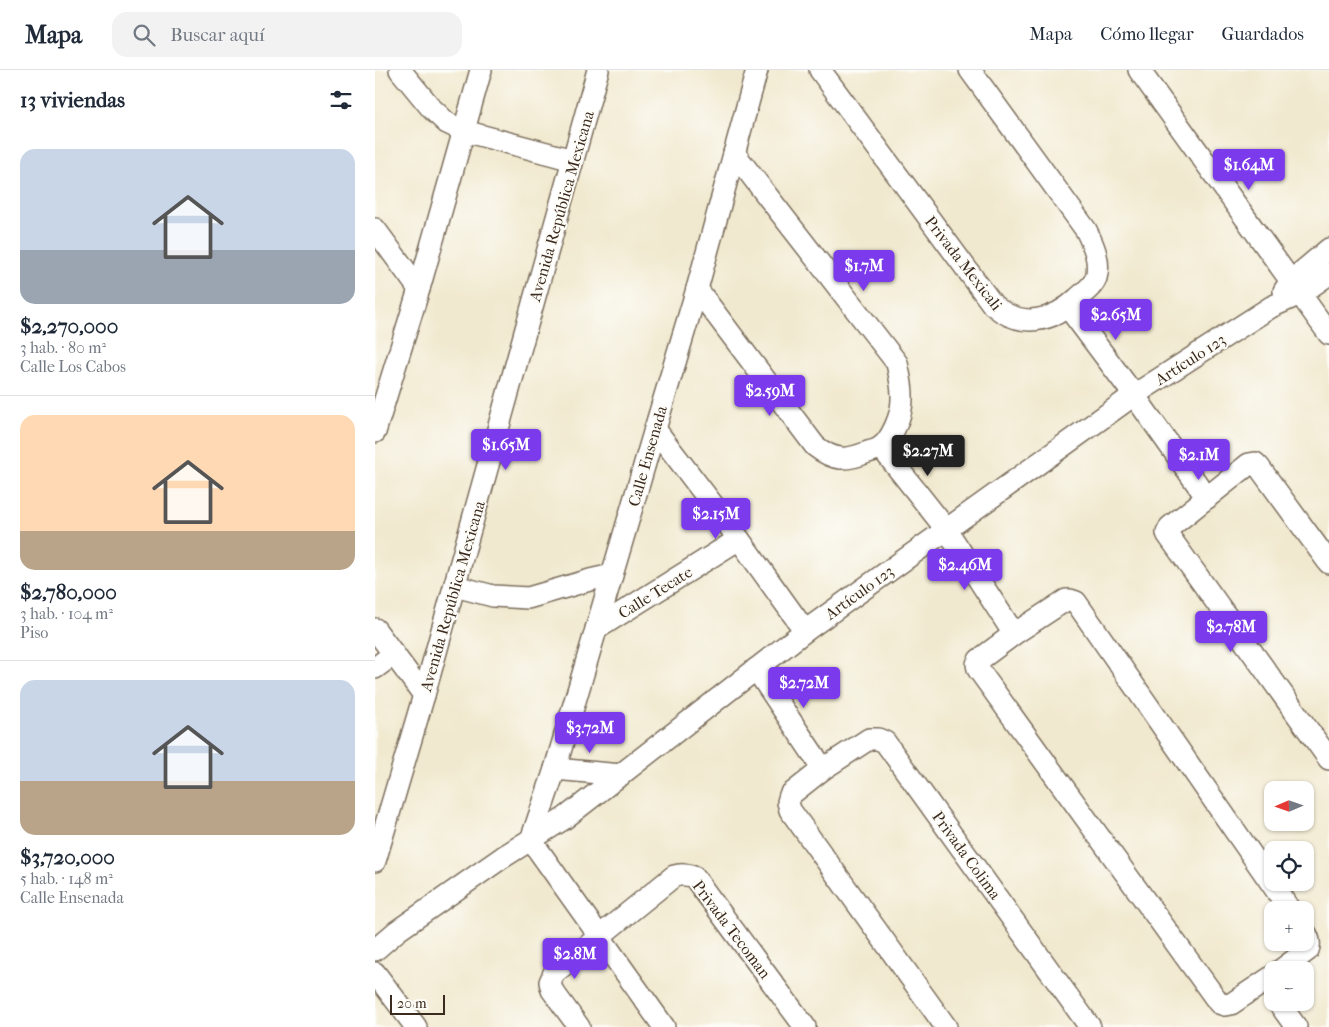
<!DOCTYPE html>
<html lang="es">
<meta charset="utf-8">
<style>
:root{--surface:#fff;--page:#f2f2f3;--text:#1f2937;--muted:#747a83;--line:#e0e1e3;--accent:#7c3aed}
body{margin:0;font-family:"IM FELL French Canon",serif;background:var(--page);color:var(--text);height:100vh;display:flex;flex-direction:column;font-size:19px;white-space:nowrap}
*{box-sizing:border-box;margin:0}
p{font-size:16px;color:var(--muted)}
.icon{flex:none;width:28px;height:28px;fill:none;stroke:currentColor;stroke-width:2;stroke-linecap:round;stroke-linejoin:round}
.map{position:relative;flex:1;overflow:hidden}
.panel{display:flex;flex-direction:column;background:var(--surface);width:375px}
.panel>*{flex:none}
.needle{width:32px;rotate:268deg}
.controls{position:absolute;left:889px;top:711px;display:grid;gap:10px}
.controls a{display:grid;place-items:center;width:50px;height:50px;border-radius:10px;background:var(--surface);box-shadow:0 1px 4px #0004;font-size:25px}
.scale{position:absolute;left:15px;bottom:12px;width:55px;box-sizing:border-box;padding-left:5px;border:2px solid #3b2a1e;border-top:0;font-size:14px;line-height:18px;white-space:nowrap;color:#3b2a1e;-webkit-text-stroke:4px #fdfcf7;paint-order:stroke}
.price{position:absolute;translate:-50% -42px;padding:0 11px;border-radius:5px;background:var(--accent);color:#fff;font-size:16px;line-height:32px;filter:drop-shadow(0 1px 2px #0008)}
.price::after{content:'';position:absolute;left:50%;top:30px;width:15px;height:11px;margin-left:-8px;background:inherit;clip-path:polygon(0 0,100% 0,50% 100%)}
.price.active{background:#222;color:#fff}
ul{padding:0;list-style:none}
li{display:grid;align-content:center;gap:10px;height:265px;padding:0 20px}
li+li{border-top:1px solid var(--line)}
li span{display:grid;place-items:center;height:155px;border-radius:15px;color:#555}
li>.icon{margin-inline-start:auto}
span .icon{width:90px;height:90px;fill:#fffc;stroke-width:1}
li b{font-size:21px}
h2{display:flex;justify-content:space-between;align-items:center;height:60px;padding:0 20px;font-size:21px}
header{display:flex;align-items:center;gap:30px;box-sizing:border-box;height:70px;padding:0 25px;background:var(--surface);border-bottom:1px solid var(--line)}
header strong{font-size:24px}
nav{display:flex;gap:28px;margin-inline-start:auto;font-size:18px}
.search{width:350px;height:45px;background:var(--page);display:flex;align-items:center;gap:12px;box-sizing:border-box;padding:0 18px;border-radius:15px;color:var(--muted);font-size:19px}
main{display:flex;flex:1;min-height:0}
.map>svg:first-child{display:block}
</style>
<header>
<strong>Mapa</strong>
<div class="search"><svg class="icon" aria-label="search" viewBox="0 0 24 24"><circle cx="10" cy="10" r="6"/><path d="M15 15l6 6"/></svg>Buscar aquí</div>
<nav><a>Mapa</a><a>Cómo llegar</a><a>Guardados</a></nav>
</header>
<main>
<section class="panel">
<h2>13 viviendas<svg class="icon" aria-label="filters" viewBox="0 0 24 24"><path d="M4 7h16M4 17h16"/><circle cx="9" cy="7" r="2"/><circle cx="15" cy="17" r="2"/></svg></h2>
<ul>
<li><span style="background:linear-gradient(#c9d6e8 65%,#9aa5b1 0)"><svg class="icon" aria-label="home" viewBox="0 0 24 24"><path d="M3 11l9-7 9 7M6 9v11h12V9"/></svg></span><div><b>$2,270,000</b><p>3 hab. · 80 m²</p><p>Calle Los Cabos</p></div></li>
<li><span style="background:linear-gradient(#ffd9b3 75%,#b9a48a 0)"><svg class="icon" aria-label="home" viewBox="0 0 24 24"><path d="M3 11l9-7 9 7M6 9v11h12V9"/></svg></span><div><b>$2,780,000</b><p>3 hab. · 104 m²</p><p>Piso</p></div></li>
<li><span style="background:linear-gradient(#c9d6e8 65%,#b9a48a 0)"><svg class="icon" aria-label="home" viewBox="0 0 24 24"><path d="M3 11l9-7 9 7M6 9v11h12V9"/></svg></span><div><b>$3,720,000</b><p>5 hab. · 148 m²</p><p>Calle Ensenada</p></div></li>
</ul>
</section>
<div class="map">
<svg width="954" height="957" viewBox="0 0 954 957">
<rect width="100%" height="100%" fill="#fdfcf7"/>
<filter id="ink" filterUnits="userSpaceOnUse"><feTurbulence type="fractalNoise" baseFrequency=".02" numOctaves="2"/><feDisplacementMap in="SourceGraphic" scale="10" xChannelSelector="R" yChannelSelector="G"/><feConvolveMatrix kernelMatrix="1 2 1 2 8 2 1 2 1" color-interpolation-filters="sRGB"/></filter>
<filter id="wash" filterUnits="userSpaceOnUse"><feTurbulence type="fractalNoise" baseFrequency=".0096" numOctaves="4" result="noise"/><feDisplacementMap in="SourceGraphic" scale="20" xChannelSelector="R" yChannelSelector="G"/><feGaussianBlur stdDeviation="1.12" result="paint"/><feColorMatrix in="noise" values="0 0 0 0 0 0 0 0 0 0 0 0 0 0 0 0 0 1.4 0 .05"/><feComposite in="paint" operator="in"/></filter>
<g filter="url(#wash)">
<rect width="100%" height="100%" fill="#f1e9cf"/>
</g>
<g filter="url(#ink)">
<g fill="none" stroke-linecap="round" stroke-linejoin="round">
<defs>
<g id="minor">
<polyline points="25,0 57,39 72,53 89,61 198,90"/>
<path d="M445,0L618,235C646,259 678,252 703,228C710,222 718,216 721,208C726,191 718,174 711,160L595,0"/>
<polyline points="764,0 954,264"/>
<polyline points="0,159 44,219"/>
<path d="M322,219L440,376C459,391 471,391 493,382C497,381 504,379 507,376C516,369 524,350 526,339C529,323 525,308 522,293L359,83"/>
<polyline points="909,221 916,211 954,179"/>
<polyline points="693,237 759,325 832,428"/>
<polyline points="280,359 364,469 430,561"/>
<polyline points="0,362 44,219 106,0"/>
<polyline points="506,377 571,459 639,564"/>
<polyline points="954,493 884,397 880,393 874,394 795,457 792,463 793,465 954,689"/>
<polyline points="80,516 118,526 153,528 215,510 237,505"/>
<polyline points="0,559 49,625"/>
<polyline points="221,559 364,469"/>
<polyline points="0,598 19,584"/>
<polyline points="381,599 448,699"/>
<polyline points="180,699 246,705"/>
<polyline points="156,770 180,699 280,359 322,219 382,0"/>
<polyline points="156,770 289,957"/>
<polyline points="0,791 49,625 223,0"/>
<polyline points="0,880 22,861 128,787 190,748 430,561 759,325 896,237 925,224 954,204"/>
<path d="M906,900L933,880C936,873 934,868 930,862"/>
<polyline points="0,903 41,957"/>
<polyline points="898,906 856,934 850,935 844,933 603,599 602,594 604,590 639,564 691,530 695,530 701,532 915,840"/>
<polyline points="903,932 921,957"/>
<path d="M204,957L177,920L175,912L179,903L299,806C306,804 311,804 319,807L430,957"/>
<polyline points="571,957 415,740 413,732 415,725 448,699 494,669 503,669 510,672 715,957"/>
</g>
</defs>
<use href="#minor" stroke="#7b6d5c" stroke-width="24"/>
<use href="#minor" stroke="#fff" stroke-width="21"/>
</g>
</g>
<g text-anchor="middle" stroke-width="4" stroke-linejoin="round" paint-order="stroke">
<g font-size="16" fill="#3b2a1e" stroke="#fdfcf7">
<text transform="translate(186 136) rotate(-74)" y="6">Avenida República Mexicana</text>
<text transform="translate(589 193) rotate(52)" y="6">Privada Mexicali</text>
<text transform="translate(815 289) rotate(-33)" y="6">Artículo 123</text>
<text transform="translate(272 386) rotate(-74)" y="6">Calle Ensenada</text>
<text transform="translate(280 522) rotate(-32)" y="6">Calle Tecate</text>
<text transform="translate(484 522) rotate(-36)" y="6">Artículo 123</text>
<text transform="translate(77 526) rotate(-74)" y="6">Avenida República Mexicana</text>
<text transform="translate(592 785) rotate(54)" y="6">Privada Colima</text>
<text transform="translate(357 859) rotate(53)" y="6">Privada Tecoman</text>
</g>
</g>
</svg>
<div class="controls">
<a><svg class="needle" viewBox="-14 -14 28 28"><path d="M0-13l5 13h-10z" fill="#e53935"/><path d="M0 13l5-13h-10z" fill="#747a83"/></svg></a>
<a><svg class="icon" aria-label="locate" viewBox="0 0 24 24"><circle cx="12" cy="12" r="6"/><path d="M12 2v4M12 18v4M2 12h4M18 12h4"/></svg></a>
<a>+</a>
<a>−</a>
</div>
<div class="scale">20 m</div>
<b class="price" style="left:874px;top:121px">$1.64M</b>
<b class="price" style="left:489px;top:222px">$1.7M</b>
<b class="price" style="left:741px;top:271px">$2.65M</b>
<b class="price" style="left:395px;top:347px">$2.59M</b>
<b class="price" style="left:131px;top:401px">$1.65M</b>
<b class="price active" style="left:553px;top:407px">$2.27M</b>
<b class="price" style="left:824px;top:411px">$2.1M</b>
<b class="price" style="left:341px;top:470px">$2.15M</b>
<b class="price" style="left:590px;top:521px">$2.46M</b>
<b class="price" style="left:856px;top:583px">$2.78M</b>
<b class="price" style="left:429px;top:639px">$2.72M</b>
<b class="price" style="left:215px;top:684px">$3.72M</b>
<b class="price" style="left:200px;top:910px">$2.8M</b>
</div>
</main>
